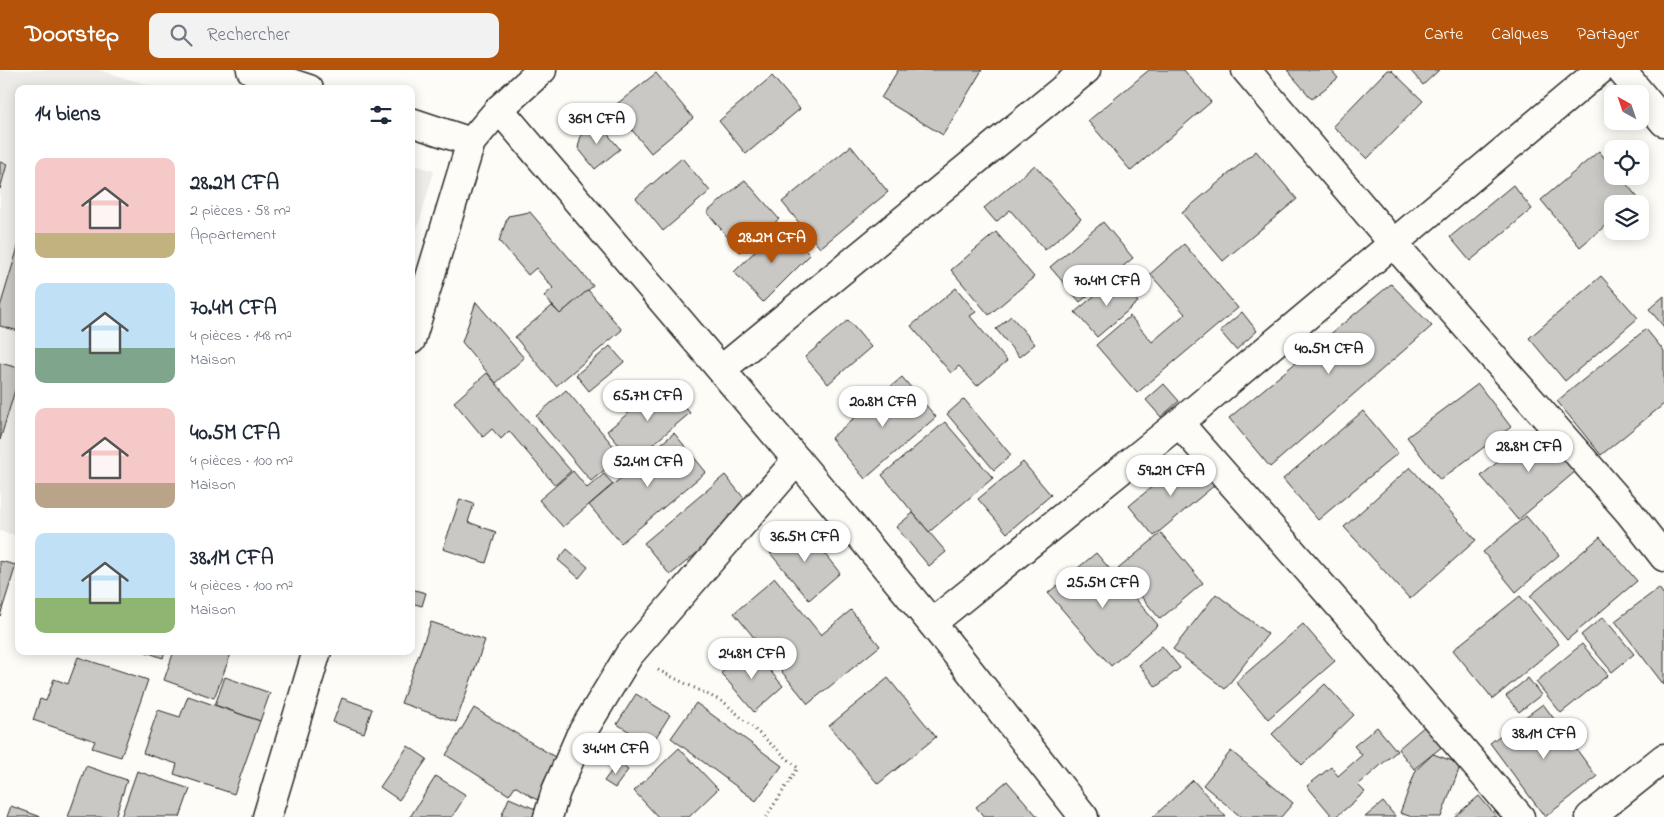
<!DOCTYPE html>
<html lang="fr">
<meta charset="utf-8">
<style>
:root{--surface:#fff;--page:#f2f2f3;--text:#1f2937;--muted:#747a83;--accent:#b45309}
body{margin:0;font-family:"Indie Flower",sans-serif;background:var(--page);color:var(--text);height:100vh;display:flex;flex-direction:column;font-size:19px;white-space:nowrap}
*{box-sizing:border-box;margin:0}
p{font-size:16px;color:var(--muted)}
.icon{flex:none;width:28px;height:28px;fill:none;stroke:currentColor;stroke-width:2;stroke-linecap:round;stroke-linejoin:round}
.map{position:relative;flex:1;overflow:hidden}
.panel{position:absolute;left:15px;top:15px;width:400px;height:570px;display:flex;flex-direction:column;background:var(--surface);border-radius:10px;box-shadow:0 2px 12px #0003}
.panel>*{flex:none}
.needle{width:32px;rotate:320deg}
.buttons{position:absolute;left:1604px;top:15px;display:grid;gap:10px}
.buttons a{display:grid;place-items:center;width:45px;height:45px;border-radius:10px;background:var(--surface);box-shadow:0 2px 12px #0003;font-size:25px}
.price{position:absolute;translate:-50% -42px;padding:0 11px;border-radius:18px;background:#fff;color:#222;font-size:16px;line-height:32px;filter:drop-shadow(0 1px 2px #0008)}
.price::after{content:'';position:absolute;left:50%;top:30px;width:15px;height:11px;margin-left:-8px;background:inherit;clip-path:polygon(0 0,100% 0,50% 100%)}
.price.active{background:var(--accent);color:#fff}
ul{padding:0;list-style:none}
li{display:flex;align-items:center;gap:15px;height:125px;padding:0 20px}
li span{display:grid;place-items:center;flex:none;width:140px;height:100px;border-radius:10px;color:#555}
li>.icon{margin-inline-start:auto}
span .icon{width:60px;height:60px;fill:#fffc;stroke-width:1}
li b{font-size:21px}
h2{display:flex;justify-content:space-between;align-items:center;height:60px;padding:0 20px;font-size:21px}
header{display:flex;align-items:center;gap:30px;box-sizing:border-box;height:70px;padding:0 25px;background:var(--accent);color:#fff}
header strong{font-size:24px}
nav{display:flex;gap:28px;margin-inline-start:auto;font-size:18px}
.search{width:350px;height:45px;background:var(--page);display:flex;align-items:center;gap:12px;box-sizing:border-box;padding:0 18px;border-radius:10px;color:var(--muted);font-size:19px}
.map>svg:first-child{display:block}
</style>
<header>
<strong>Doorstep</strong>
<div class="search"><svg class="icon" aria-label="search" viewBox="0 0 24 24"><circle cx="10" cy="10" r="6"/><path d="M15 15l6 6"/></svg>Rechercher</div>
<nav><a>Carte</a><a>Calques</a><a>Partager</a></nav>
</header>
<div class="map">
<svg width="1664" height="747" viewBox="0 0 1664 747">
<rect width="100%" height="100%" fill="#fdfcf7"/>
<filter id="ink" filterUnits="userSpaceOnUse"><feTurbulence type="fractalNoise" baseFrequency=".02" numOctaves="2"/><feDisplacementMap in="SourceGraphic" scale="10" xChannelSelector="R" yChannelSelector="G"/><feConvolveMatrix kernelMatrix="1 2 1 2 8 2 1 2 1" color-interpolation-filters="sRGB"/></filter>
<g filter="url(#ink)">
<g fill="#edece8">
<polygon points="0,0 99,0 161,19 19,19 19,466 0,461"/>
<polygon points="411,94 434,101 411,181"/>
</g>
<g fill="#c9c8c4" stroke="#2b2b2b">
<polygon points="898,0 982,0 943,65 881,28"/>
<polygon points="1149,0 1184,0 1211,32 1131,101 1088,51"/>
<polygon points="1287,0 1331,0 1338,8 1312,29"/>
<polygon points="1387,0 1391,0 1423,31 1367,89 1333,56"/>
<polygon points="1410,0 1439,0 1423,15"/>
<polygon points="656,3 693,48 651,83 613,37"/>
<polygon points="772,6 800,39 746,84 719,51"/>
<polygon points="596,50 620,79 595,99 578,78 582,61"/>
<polygon points="851,76 888,122 820,178 782,132"/>
<polygon points="1256,81 1297,129 1223,191 1182,143"/>
<polygon points="1599,81 1612,98 1612,106 1620,106 1638,128 1632,134 1612,134 1612,150 1580,177 1541,130"/>
<polygon points="682,88 710,121 663,161 636,128"/>
<polygon points="0,92 7,94 0,119"/>
<polygon points="1035,95 1081,149 1045,180 1010,140 996,152 984,138"/>
<polygon points="745,110 779,149 740,182 707,142"/>
<polygon points="1513,115 1532,139 1470,191 1450,167"/>
<polygon points="530,142 593,216 560,244 544,226 553,218 536,198 528,205 499,171 508,146"/>
<polygon points="1103,152 1133,188 1080,232 1050,197"/>
<polygon points="781,156 810,185 763,232 734,202"/>
<polygon points="996,162 1034,207 989,245 951,200"/>
<polygon points="19,174 19,261 0,256 0,237"/>
<polygon points="1184,174 1238,238 1137,323 1096,275 1130,246 1152,272 1185,244 1150,204"/>
<polygon points="1601,206 1638,248 1565,311 1529,268"/>
<polygon points="1117,207 1138,232 1097,267 1075,242"/>
<polygon points="1391,214 1432,256 1270,397 1229,348"/>
<polygon points="956,218 976,242 970,246 1007,291 977,316 959,296 951,303 911,256"/>
<polygon points="588,220 622,260 556,316 515,267 552,236 560,244"/>
<polygon points="1664,226 1664,257 1649,239"/>
<polygon points="476,232 524,288 496,313 462,272"/>
<polygon points="1242,242 1257,261 1236,280 1220,261"/>
<polygon points="1011,246 1035,274 1019,287 996,259"/>
<polygon points="848,250 871,277 828,314 805,287"/>
<polygon points="1646,259 1664,281 1664,334 1601,385 1557,331"/>
<polygon points="610,276 624,292 589,321 576,305"/>
<polygon points="0,293 19,298 19,307 0,370"/>
<polygon points="487,303 571,401 555,415 509,361 501,369 492,359 483,367 454,332"/>
<polygon points="902,307 936,347 865,409 831,368"/>
<polygon points="664,313 690,343 633,391 607,361"/>
<polygon points="1164,314 1179,331 1161,347 1146,330"/>
<polygon points="1478,314 1511,357 1440,410 1407,367"/>
<polygon points="566,320 622,386 591,411 536,346"/>
<polygon points="964,329 1011,385 994,400 947,344"/>
<polygon points="1363,341 1398,383 1318,450 1283,409"/>
<polygon points="945,352 993,408 929,462 882,405"/>
<polygon points="1539,357 1576,401 1518,450 1481,406"/>
<polygon points="674,363 706,402 621,473 589,435"/>
<polygon points="1023,392 1051,425 1007,463 978,429"/>
<polygon points="1178,395 1203,399 1216,414 1154,466 1129,436"/>
<polygon points="1410,397 1476,470 1410,529 1344,457"/>
<polygon points="573,401 587,418 604,404 613,414 563,457 539,430"/>
<polygon points="725,405 752,438 670,505 644,473"/>
<polygon points="460,429 474,434 468,452 496,462 486,493 443,479"/>
<polygon points="913,443 946,482 929,496 896,457"/>
<polygon points="1526,446 1559,485 1516,522 1483,482"/>
<polygon points="803,457 840,503 809,530 770,483"/>
<polygon points="1161,463 1203,513 1160,549 1118,499"/>
<polygon points="1600,467 1637,511 1567,570 1530,526"/>
<polygon points="567,479 588,497 579,508 558,490"/>
<polygon points="1096,483 1158,555 1111,596 1048,523"/>
<polygon points="0,491 16,495 0,546"/>
<polygon points="775,508 821,565 851,540 880,576 808,634 734,543"/>
<polygon points="1659,518 1664,525 1664,615 1615,551"/>
<polygon points="411,519 426,523 422,536 411,533"/>
<polygon points="1216,524 1268,564 1225,619 1173,579"/>
<polygon points="1520,526 1559,574 1493,629 1453,580"/>
<polygon points="1603,547 1634,584 1612,602 1581,565"/>
<polygon points="431,552 485,570 456,652 401,633"/>
<polygon points="1303,554 1335,591 1268,649 1236,612"/>
<polygon points="1582,574 1608,605 1561,643 1536,612"/>
<polygon points="1162,576 1180,598 1156,617 1139,595"/>
<polygon points="751,578 783,616 754,642 721,603"/>
<polygon points="143,581 165,581 163,588"/>
<polygon points="174,581 232,581 214,628 164,610"/>
<polygon points="78,587 148,610 121,687 92,678 95,671 33,650 40,629 46,631 54,609 68,614"/>
<polygon points="225,607 270,623 260,651 215,635"/>
<polygon points="888,608 936,667 878,714 829,656"/>
<polygon points="1528,608 1541,625 1519,642 1506,626"/>
<polygon points="1325,614 1354,645 1302,695 1272,664"/>
<polygon points="636,624 670,645 651,675 617,654"/>
<polygon points="188,626 260,651 234,724 174,704 177,694 143,683 158,640 180,647"/>
<polygon points="342,628 372,639 364,663 333,652"/>
<polygon points="696,633 782,696 756,731 671,668"/>
<polygon points="1543,634 1597,707 1545,747 1490,673"/>
<polygon points="474,638 560,690 537,730 515,716 509,725 446,685"/>
<polygon points="1426,655 1443,676 1414,699 1398,679"/>
<polygon points="1377,657 1397,681 1358,715 1365,722 1336,747 1333,747 1307,716 1331,697 1338,706 1362,685 1354,676"/>
<polygon points="408,676 427,689 399,730 380,717"/>
<polygon points="679,678 718,719 689,747 658,747 634,721"/>
<polygon points="1231,681 1293,733 1281,747 1241,747 1203,715"/>
<polygon points="1433,684 1461,694 1441,747 1412,747 1400,743 1416,700"/>
<polygon points="618,692 628,700 615,718 604,711"/>
<polygon points="86,696 127,710 115,747 68,747"/>
<polygon points="137,701 190,719 180,747 121,747"/>
<polygon points="436,706 466,725 452,747 410,747"/>
<polygon points="1193,710 1226,747 1153,747"/>
<polygon points="1007,711 1038,747 984,747 976,737"/>
<polygon points="1479,726 1497,747 1454,747"/>
<polygon points="509,728 545,743 543,747 501,747"/>
<polygon points="1383,732 1396,747 1365,747"/>
<polygon points="11,736 41,747 7,747"/>
</g>
<g fill="none" stroke-linecap="round" stroke-linejoin="round">
<defs>
<g id="minor">
<polyline points="251,0 309,19"/>
<polyline points="1246,0 1393,173 1629,442 1664,487"/>
<polyline points="1621,0 1664,52"/>
<path d="M499,39C644,209 789,378 930,551C982,615 1032,682 1084,747"/>
<polyline points="411,52 471,72"/>
<polyline points="411,270 471,72 499,39 542,0"/>
<polyline points="722,299 1086,0"/>
<polyline points="1179,353 1346,543 1520,747"/>
<polyline points="932,553 1179,353 1600,0"/>
<polyline points="267,747 317,581"/>
<polyline points="548,747 556,721 580,666 629,585 797,390"/>
<polyline points="1590,747 1664,688"/>
</g>
</defs>
<use href="#minor" stroke="#2b2b2b" stroke-width="31"/>
<polyline stroke="#2b2b2b" stroke-width="3" stroke-dasharray="1 4" stroke-linecap="butt" points="658,600 725,633 798,698 766,747"/>
<use href="#minor" stroke="#fdfcf7" stroke-width="28"/>
</g>
</g>
</svg>
<div class="buttons">
<a><svg class="needle" viewBox="-14 -14 28 28"><path d="M0-13l5 13h-10z" fill="#e53935"/><path d="M0 13l5-13h-10z" fill="#747a83"/></svg></a>
<a><svg class="icon" aria-label="locate" viewBox="0 0 24 24"><circle cx="12" cy="12" r="6"/><path d="M12 2v4M12 18v4M2 12h4M18 12h4"/></svg></a>
<a><svg class="icon" aria-label="layers" viewBox="0 0 24 24"><path d="M12 4l9 5-9 5-9-5zM3 14l9 5 9-5"/></svg></a>
</div>
<b class="price" style="left:597px;top:75px">36M CFA</b>
<b class="price active" style="left:772px;top:194px">28.2M CFA</b>
<b class="price" style="left:1107px;top:237px">70.4M CFA</b>
<b class="price" style="left:1329px;top:305px">40.5M CFA</b>
<b class="price" style="left:648px;top:352px">65.7M CFA</b>
<b class="price" style="left:883px;top:358px">20.8M CFA</b>
<b class="price" style="left:1529px;top:403px">28.8M CFA</b>
<b class="price" style="left:648px;top:418px">52.4M CFA</b>
<b class="price" style="left:1171px;top:427px">59.2M CFA</b>
<b class="price" style="left:805px;top:493px">36.5M CFA</b>
<b class="price" style="left:1103px;top:539px">25.5M CFA</b>
<b class="price" style="left:752px;top:610px">24.8M CFA</b>
<b class="price" style="left:1544px;top:690px">38.1M CFA</b>
<b class="price" style="left:616px;top:705px">34.4M CFA</b>
<section class="panel">
<h2>14 biens<svg class="icon" aria-label="filters" viewBox="0 0 24 24"><path d="M4 7h16M4 17h16"/><circle cx="9" cy="7" r="2"/><circle cx="15" cy="17" r="2"/></svg></h2>
<ul>
<li><span style="background:linear-gradient(#f6c9c9 75%,#c2b280 0)"><svg class="icon" aria-label="home" viewBox="0 0 24 24"><path d="M3 11l9-7 9 7M6 9v11h12V9"/></svg></span><div><b>28.2M CFA</b><p>2 pièces · 58 m²</p><p>Appartement</p></div></li>
<li><span style="background:linear-gradient(#bfe0f5 65%,#7fa58c 0)"><svg class="icon" aria-label="home" viewBox="0 0 24 24"><path d="M3 11l9-7 9 7M6 9v11h12V9"/></svg></span><div><b>70.4M CFA</b><p>4 pièces · 148 m²</p><p>Maison</p></div></li>
<li><span style="background:linear-gradient(#f6c9c9 75%,#b9a48a 0)"><svg class="icon" aria-label="home" viewBox="0 0 24 24"><path d="M3 11l9-7 9 7M6 9v11h12V9"/></svg></span><div><b>40.5M CFA</b><p>4 pièces · 100 m²</p><p>Maison</p></div></li>
<li><span style="background:linear-gradient(#bfe0f5 65%,#8fb573 0)"><svg class="icon" aria-label="home" viewBox="0 0 24 24"><path d="M3 11l9-7 9 7M6 9v11h12V9"/></svg></span><div><b>38.1M CFA</b><p>4 pièces · 100 m²</p><p>Maison</p></div></li>
</ul>
</section>
</div>
